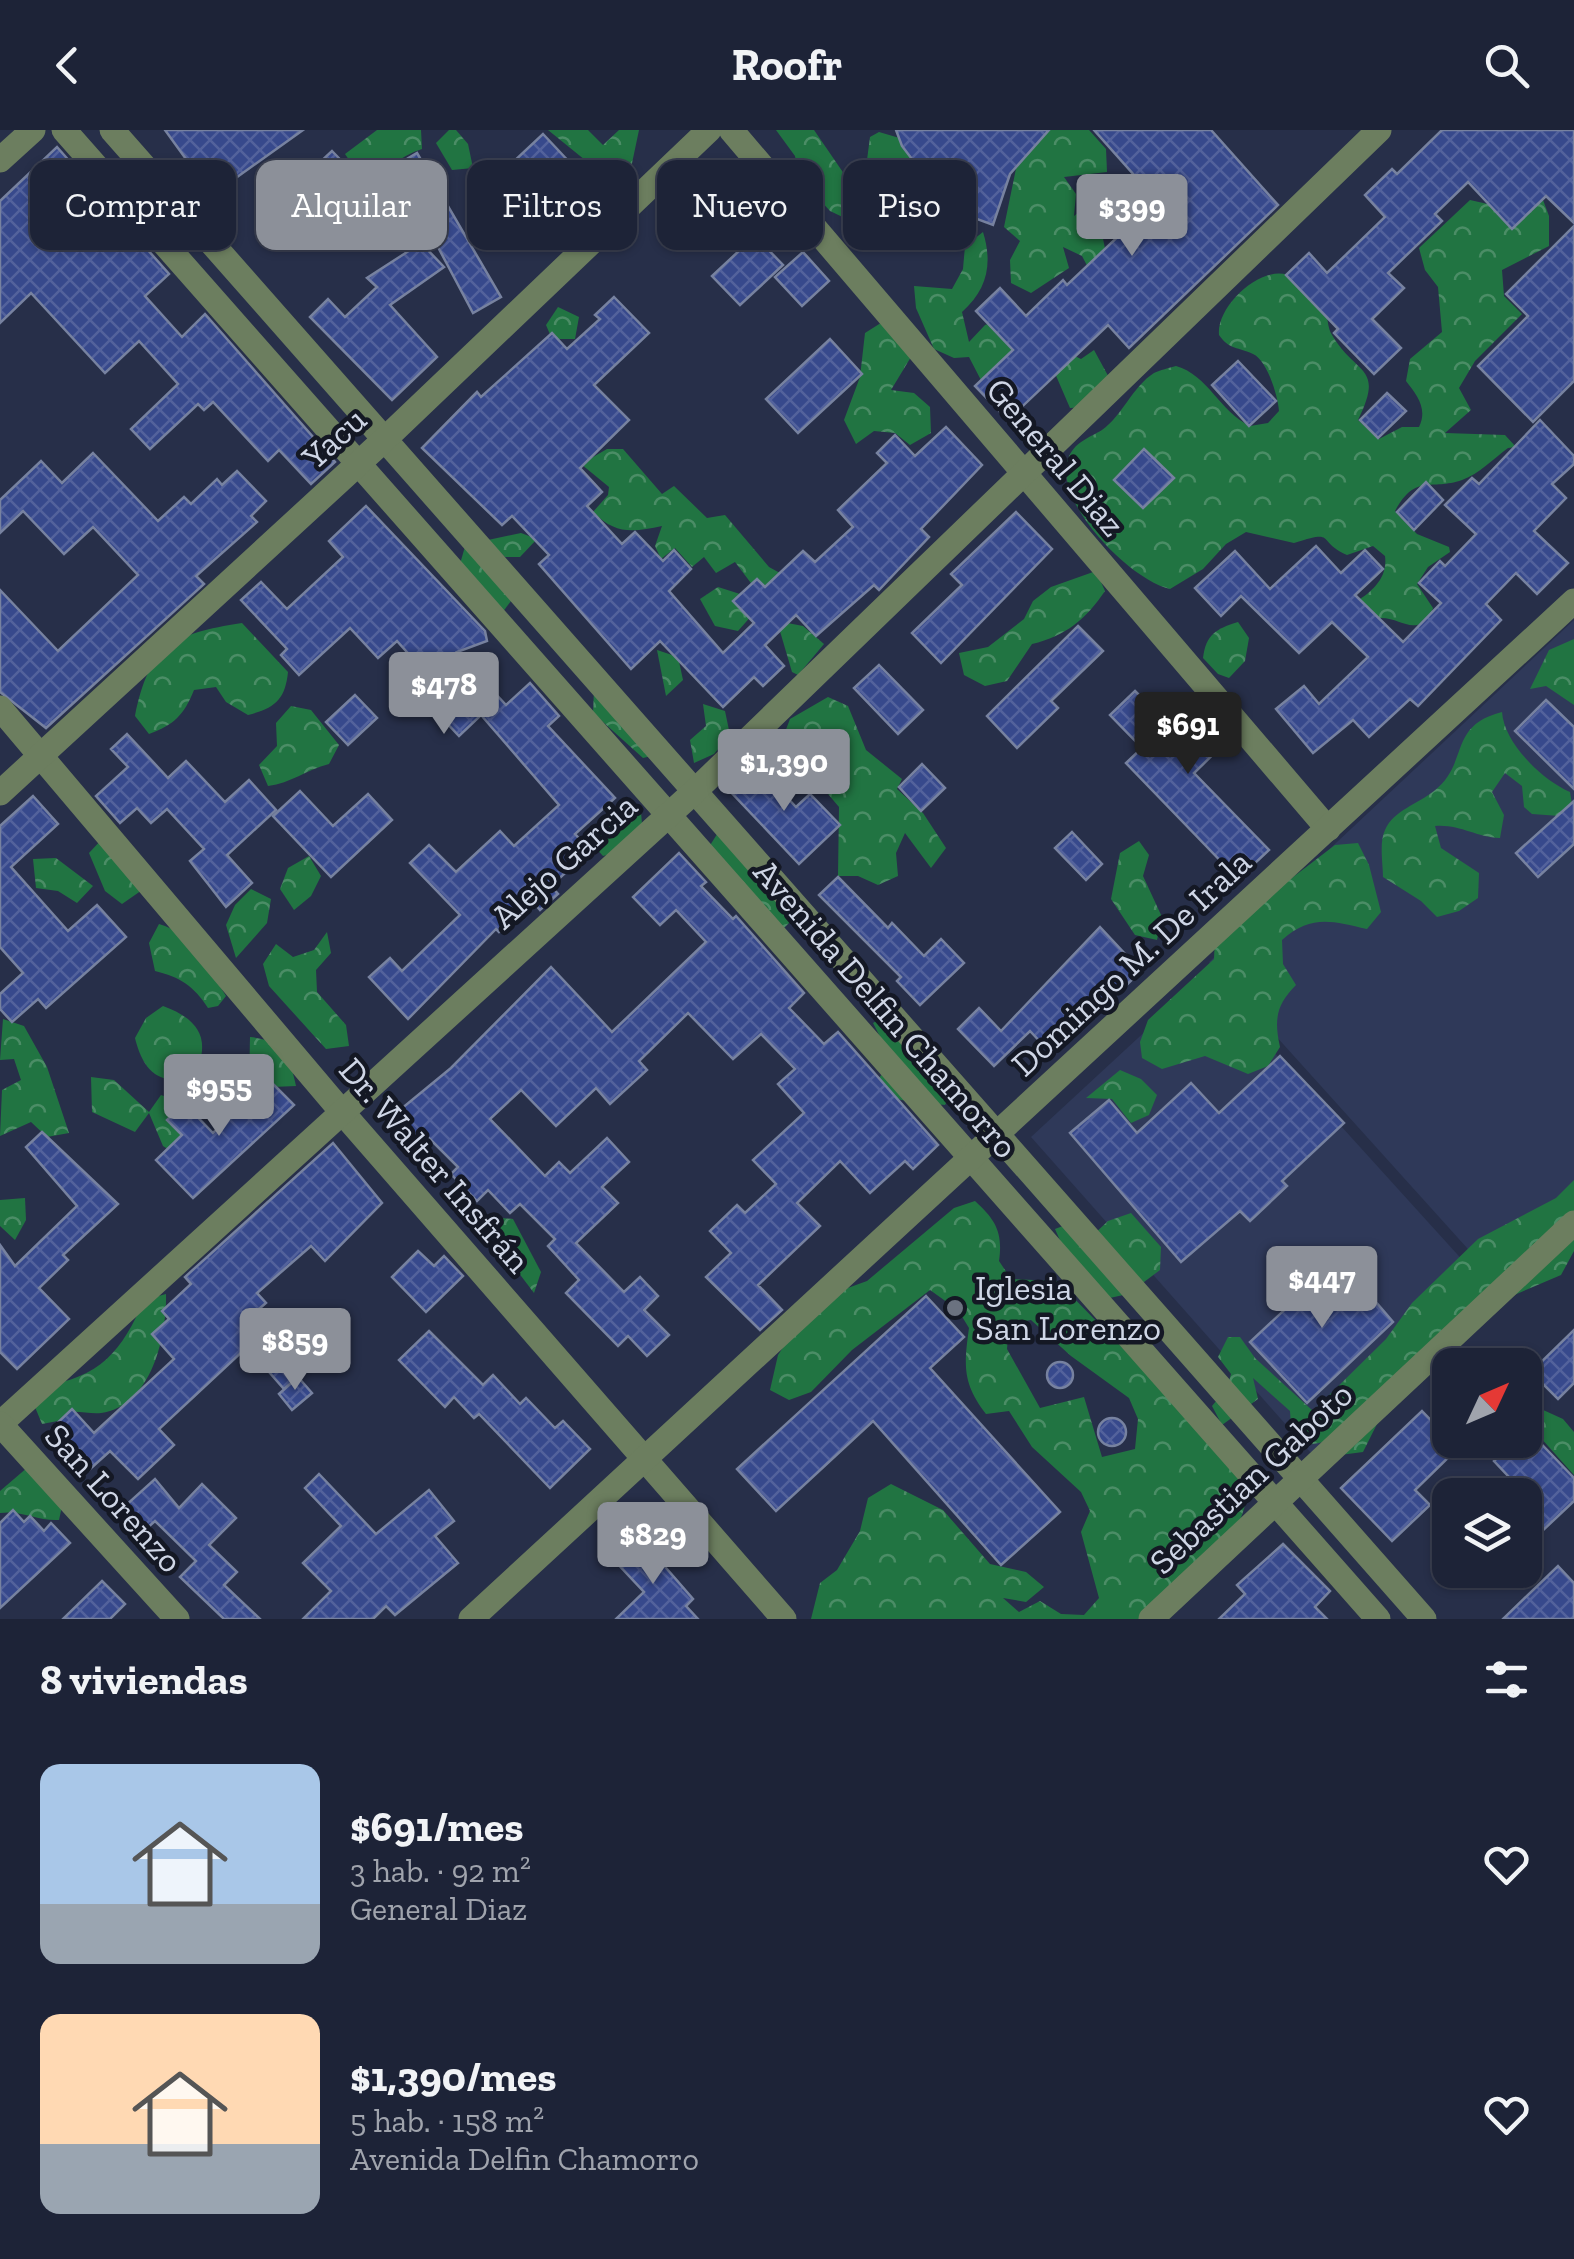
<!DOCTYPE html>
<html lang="es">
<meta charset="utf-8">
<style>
:root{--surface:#1d2337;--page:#252b3f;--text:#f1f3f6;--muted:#a0a4ad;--line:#3b4052;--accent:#8c9099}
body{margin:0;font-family:"Zilla Slab",serif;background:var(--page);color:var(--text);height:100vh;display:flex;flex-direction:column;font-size:38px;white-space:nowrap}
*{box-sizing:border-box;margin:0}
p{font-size:32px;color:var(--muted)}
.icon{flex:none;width:55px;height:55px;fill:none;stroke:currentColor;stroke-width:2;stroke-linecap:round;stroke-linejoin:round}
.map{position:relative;height:1489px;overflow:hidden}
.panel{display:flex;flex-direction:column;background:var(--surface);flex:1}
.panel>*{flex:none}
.top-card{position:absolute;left:30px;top:30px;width:1000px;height:90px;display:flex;gap:20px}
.needle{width:65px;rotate:46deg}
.controls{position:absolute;left:1432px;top:1218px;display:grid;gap:20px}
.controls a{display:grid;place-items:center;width:110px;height:110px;border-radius:20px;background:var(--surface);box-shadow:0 2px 8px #0004,0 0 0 2px var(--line);font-size:50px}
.price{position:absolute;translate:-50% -85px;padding:0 22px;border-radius:10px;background:var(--accent);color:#fff;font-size:32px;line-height:65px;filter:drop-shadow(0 2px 5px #0008)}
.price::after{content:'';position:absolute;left:50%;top:60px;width:30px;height:22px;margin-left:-15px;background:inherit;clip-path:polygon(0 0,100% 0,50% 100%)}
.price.active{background:#222;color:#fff}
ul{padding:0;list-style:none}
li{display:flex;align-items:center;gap:30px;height:250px;padding:0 40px}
li span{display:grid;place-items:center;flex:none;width:280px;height:200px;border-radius:20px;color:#555}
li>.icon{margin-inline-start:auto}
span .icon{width:120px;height:120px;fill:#fffc;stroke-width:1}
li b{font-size:42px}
h2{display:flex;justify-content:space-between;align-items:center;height:120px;padding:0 40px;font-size:42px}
.tag{padding:0 35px;border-radius:20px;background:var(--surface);box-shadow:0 2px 8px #0004,0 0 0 2px var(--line);font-size:35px;line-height:90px}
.tag.active{background:var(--accent);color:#fff}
header{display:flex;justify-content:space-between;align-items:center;height:130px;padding:0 40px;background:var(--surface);font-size:45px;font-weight:700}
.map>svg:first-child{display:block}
</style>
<header><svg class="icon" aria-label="back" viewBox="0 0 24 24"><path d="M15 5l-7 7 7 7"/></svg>Roofr<svg class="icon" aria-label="search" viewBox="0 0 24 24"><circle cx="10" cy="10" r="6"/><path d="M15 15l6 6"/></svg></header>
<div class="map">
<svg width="1574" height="1489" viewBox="0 0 1574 1489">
<defs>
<pattern id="forest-crowns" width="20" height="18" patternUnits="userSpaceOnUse" patternTransform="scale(2.5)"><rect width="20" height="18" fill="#217442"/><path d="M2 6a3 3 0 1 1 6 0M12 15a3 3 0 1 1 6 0" fill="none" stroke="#4b8d66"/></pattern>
<pattern id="building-cross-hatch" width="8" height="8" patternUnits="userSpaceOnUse" patternTransform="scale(2.5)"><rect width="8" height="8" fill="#37498c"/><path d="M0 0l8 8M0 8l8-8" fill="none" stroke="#53629c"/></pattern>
</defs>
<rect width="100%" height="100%" fill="#272f49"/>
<g fill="#2f3959">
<polygon points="1574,490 1574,1074 1495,1149 1209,832"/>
<polygon points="1205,846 1486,1156 1311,1323 1031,1007"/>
</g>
<g fill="url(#forest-crowns)" fill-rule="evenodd">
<path d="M377,0H421L422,19C399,26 385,42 364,52L345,24Z"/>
<polygon points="449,0 456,0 468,14 473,38 452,40 436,13"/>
<polygon points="548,0 588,0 603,15 619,0 639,0 631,38 634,61 615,70 598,66 585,30"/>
<polygon points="776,0 814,0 864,73 851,91 830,81 799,47 795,26"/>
<polygon points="1024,0 1089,0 1106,19 1107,42 1064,47 1076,64 1074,86 1089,74 1110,83 1102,104 1107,128 1092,145 1082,126 1063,117 1069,138 1031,163 1011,153 1010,130 1020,111 1004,97"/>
<polygon points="879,2 913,12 926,31 911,64 900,68 881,56 875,36 867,30 870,7"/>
<path d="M1470,70L1514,80L1543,70L1549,86V116L1502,140L1504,166L1522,184L1475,231L1459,258L1471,280L1445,303L1505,305L1516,317L1508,318C1494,328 1479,344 1462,350C1430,361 1416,343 1395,381L1417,404L1449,417L1450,422L1428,437L1417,454L1433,478L1430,489C1409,504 1401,487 1379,488L1370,478L1361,490L1354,473C1372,462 1388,448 1385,426L1373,416L1347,425C1315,411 1338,399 1294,413L1246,402L1226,414L1203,439L1170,459C1132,451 1053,373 1068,329C1074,312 1089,308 1102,300C1122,286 1133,256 1154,243C1160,240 1169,238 1176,236C1208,245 1220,282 1250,296L1268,293L1279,281C1278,266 1267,230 1253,224C1239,217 1229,220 1219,205C1216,174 1267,129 1294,148C1305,156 1322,171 1326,183C1328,190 1328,199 1332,205C1356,246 1385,235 1358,290L1379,309L1402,297H1419C1428,279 1417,265 1406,251L1410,229L1442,202L1438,157L1425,140L1419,118Z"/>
<path d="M983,102C993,134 987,160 962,182L969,212L985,195L1006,187L1029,218L983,254L969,227L954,228L934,219L916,178L914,156L952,159L963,139L965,116Z"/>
<polygon points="558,177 579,187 575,209 552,209 546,195"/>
<polygon points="884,191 914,222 891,260 914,263 930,277 931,303 910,315 895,303 874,301 856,314 844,290 860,247 865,203"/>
<polygon points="1062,220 1081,229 1094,220 1112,253 1086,277 1070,278 1054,241"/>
<path d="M607,319H623L662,364L674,356L707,388L725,385L769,437L789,448L760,465L735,432L716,443L704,427L692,437L675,418L661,429L655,416L662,396C633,402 616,405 593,382L608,365L609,357L581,334Z"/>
<polygon points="521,403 537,409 520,427 505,427 488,410"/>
<polygon points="466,413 517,463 502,483 460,434"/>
<path d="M1096,441L1105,461C1086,489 1066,506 1032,514L1007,551L985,556L964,545L959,523L988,517L1024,489L1033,471L1051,457Z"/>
<polygon points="718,457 740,464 753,484 738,501 715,496 700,469"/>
<polygon points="777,491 803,496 824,514 798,545 792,542"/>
<path d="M1238,492L1249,508L1245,531L1229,548L1218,544L1203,528C1206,504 1216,499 1238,492Z"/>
<path d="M242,493L288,542C285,570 275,578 248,585L226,572L216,557L194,560C184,585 174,595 149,604L135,586C150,514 173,504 242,493Z"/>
<polygon points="1574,509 1574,575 1546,556 1530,559 1549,520"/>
<polygon points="657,520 678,527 683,550 666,566"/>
<polygon points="594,560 660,624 643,628 593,583"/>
<polygon points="828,567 848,576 866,620 902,649 897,659 923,683 946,718 931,738 905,703 896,723 898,746 878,755 858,746 838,746 839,677 782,610 790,589"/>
<polygon points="703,574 725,581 730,605 714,624 694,633 690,610 706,596"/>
<path d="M291,576L311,580L339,615L329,634C306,640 291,653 268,656L259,635L277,616L276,593Z"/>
<path d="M1502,582C1504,613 1542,650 1570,662L1574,687L1532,684L1524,677L1522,656L1505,643L1492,662L1504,685L1500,708C1475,707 1460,694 1435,696L1441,718L1479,743L1478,768L1459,781L1437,787L1421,771L1383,747C1383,734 1379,712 1385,700C1394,680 1418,674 1434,661C1470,633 1447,596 1502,582Z"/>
<polygon points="618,677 641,682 643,706 625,720 603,726 584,705"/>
<polygon points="719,701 797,785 782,800 709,717"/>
<polygon points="104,707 145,758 122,774 105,761 89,723"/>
<polygon points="1139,711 1149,725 1143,746 1162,787 1157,810 1135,805 1111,769 1120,723"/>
<path d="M1358,713L1369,735L1381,782L1367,799C1332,791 1311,784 1282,810L1283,834L1296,855C1276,875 1274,890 1280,917L1268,936L1248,944L1205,926L1162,939L1142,928L1140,912L1148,890L1214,829L1215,807L1335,715Z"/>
<polygon points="309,726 321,746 311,766 294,780 280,759 288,738"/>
<polygon points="56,728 93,756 77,773 58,761 36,758 33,729"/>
<polygon points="251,759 271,769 267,793 236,828 226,795 235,775"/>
<path d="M159,794C192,803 208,837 226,866L218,876L208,878C194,856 180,847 155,841L149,813Z"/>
<polygon points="327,802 331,823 316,840 317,862 346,895 349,916 326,919 269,856 263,834 276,814 293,827 314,820"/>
<path d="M163,876C201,890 212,911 193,948C159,956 143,941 135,908L146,888Z"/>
<polygon points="892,882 956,954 945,975 901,970 881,960 878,949 893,932 873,893"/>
<polygon points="3,889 24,896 47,937 69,1003 47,1007 31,992 0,1006 2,960 21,950 14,929 0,930"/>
<path d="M250,907C281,910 290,927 296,956L249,958Z"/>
<polygon points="1120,940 1141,949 1157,965 1149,985 1131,993 1112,969 1086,968"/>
<polygon points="91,947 114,950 149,982 161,965 184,973 197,991 182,1028 163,1016 149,983 135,1002 92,982"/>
<polygon points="1574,1050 1574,1121 1561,1145 1477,1181 1387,1274 1363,1322 1340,1325 1324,1312 1302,1316 1291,1295 1290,1281 1253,1248 1258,1269 1222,1295 1212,1276 1227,1258 1231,1244 1218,1227 1228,1207 1240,1207 1255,1228 1313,1281 1386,1209 1412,1173 1478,1109 1556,1068"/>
<polygon points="25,1068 26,1090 15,1110 0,1096 0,1070"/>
<path d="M975,1071C996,1090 1003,1103 999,1131L1011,1149L1057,1151L1249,1347C1248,1410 1199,1447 1159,1489H811L820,1453L837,1440L860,1401L868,1368L891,1354L943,1380L990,1434L1026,1442L1044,1457L1026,1472L1003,1468L1019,1482L1040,1471L1061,1484L1084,1485L1099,1468L1081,1402L1090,1381L1081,1362L1032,1317L1009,1281L986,1284C962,1253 964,1235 969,1198L958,1180L930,1160L852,1220L811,1262L789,1270L770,1260L778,1225L790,1207L845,1159L867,1151L954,1078ZM1031,1190L1071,1226L1129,1268L1138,1289L1135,1319L1102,1327L1084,1267L1040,1278L1007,1219L1009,1194Z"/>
<polygon points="1131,1083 1161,1117 1160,1140 1128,1164 1105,1169 1073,1140 1055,1099 1076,1091 1090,1108 1108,1091"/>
<polygon points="490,1087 513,1089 541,1142 534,1163 493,1109"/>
<path d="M166,1164C167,1205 152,1276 101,1283C91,1284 80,1281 69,1282L63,1290L42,1294L35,1277L42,1256C100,1248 122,1221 144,1170Z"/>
<polygon points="1541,1279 1563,1289 1574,1302 1574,1345 1531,1297 1525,1298 1525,1282"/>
<path d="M28,1337L64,1367L59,1390C37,1391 22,1380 0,1383V1361Z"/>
</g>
<g fill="url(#building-cross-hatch)" stroke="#7782a0" stroke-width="2.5">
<polygon points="165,0 303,0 212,65"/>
<polygon points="896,0 1049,0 1010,44 993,95 950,79 902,16"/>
<polygon points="1094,0 1211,0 1278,75 1129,218 1108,195 1008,290 975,256 1013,220 976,181 1000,158 1026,186 1063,150 1067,155 1126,99 1119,92 1150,63"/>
<polygon points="1442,0 1574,0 1574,93 1546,66 1512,99 1468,52 1435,84 1442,91 1388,143 1404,158 1372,189 1401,218 1374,244 1334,203 1338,199 1286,145 1309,123 1327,143 1385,87 1365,65 1392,39 1397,44"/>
<polygon points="543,4 588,52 528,107 503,80 531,54 511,34"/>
<polygon points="57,17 169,144 145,166 182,207 205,184 335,332 311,354 279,320 268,331 213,272 204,280 198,274 150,319 131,299 178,254 139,211 105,243 31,163 0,193 0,71"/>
<polygon points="332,21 358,48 345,59 364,80 323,119 307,102 315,94 286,64"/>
<polygon points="417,23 501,167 473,183 395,36"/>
<polygon points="1574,96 1574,251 1533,292 1478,236 1528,186 1506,164"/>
<polygon points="755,106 783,135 740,175 712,146"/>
<polygon points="421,113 444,137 390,175 437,227 392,270 310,187 328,169 345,187 377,157 367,148"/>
<polygon points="803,122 829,151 802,176 775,147"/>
<polygon points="614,167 649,203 594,255 629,290 580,338 602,362 587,376 622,414 635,402 663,431 674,420 691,439 669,461 723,523 754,493 733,471 757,449 765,457 803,421 815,432 853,397 838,380 887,333 877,323 895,305 915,326 946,297 982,335 921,399 929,407 879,460 874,455 816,506 796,485 765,515 784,536 763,556 754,547 723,577 660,511 631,539 539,434 549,425 512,386 502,395 422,318 477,262 481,267 552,203 567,219 600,189 595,185"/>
<polygon points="830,209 862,244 798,303 766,269"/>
<polygon points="1238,231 1276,271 1249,296 1212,255"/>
<polygon points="1387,263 1406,281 1378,308 1360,290"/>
<polygon points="1540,290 1574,326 1574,334 1552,354 1566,368 1534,401 1568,433 1537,464 1516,443 1486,474 1501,490 1418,576 1410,569 1369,607 1353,590 1313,623 1276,579 1304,556 1319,574 1368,527 1332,492 1299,523 1241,466 1221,486 1195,458 1235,421 1270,459 1316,416 1341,443 1365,420 1383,439 1355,465 1403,512 1441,473 1419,453 1440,431 1445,436 1476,404 1445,375 1472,348 1479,354"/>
<polygon points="1144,319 1174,348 1143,378 1114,350"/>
<polygon points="93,323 158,391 184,367 191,374 217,349 222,355 237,341 266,371 251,386 257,392 196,446 204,454 46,598 0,562 0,460 58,521 138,445 93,397 64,424 23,381 0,403 0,370 41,331 62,353"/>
<polygon points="1426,352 1443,370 1414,400 1397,382"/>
<polygon points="366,376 485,501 487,511 457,522 506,575 530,553 559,586 548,596 615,668 575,704 590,720 551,756 558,764 540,780 534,773 499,802 496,799 408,889 369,847 390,828 402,841 460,785 410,733 429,715 456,742 500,701 514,716 559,675 481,585 459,606 444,590 451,584 432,564 439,558 397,511 378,528 350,498 299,545 281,525 287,519 241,470 261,452 287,479 343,427 329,411"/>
<polygon points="1016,382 1052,419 941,533 912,503 962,455 951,444"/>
<polygon points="1078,496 1103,521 1051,571 1058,578 1017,618 987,586"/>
<polygon points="879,535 923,580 898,604 854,558"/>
<polygon points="1135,561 1167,593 1191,570 1229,609 1194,643 1269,720 1238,749 1126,633 1142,618 1110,585"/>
<polygon points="355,565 377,588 348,615 326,592"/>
<polygon points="1546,570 1574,597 1574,659 1515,601"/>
<polygon points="127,604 168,648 186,631 225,672 249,650 276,680 227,725 252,753 226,777 190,731 204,719 167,679 151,693 137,678 120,693 96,666 128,637 111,619"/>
<polygon points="755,633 796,677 810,664 840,695 799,734 728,659"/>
<polygon points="922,634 945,658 921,681 899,657"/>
<polygon points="300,661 333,696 368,664 392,690 331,747 273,686"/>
<polygon points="33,666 58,694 11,737 68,801 97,775 126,807 46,878 38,869 12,892 0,879 0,864 23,843 0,817 0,696"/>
<polygon points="1574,671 1574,714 1538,747 1516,723"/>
<polygon points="1072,702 1102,734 1086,750 1055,718"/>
<polygon points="679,723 706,752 701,756 733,789 736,786 804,863 789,878 824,914 838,902 938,1015 913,1039 905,1031 870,1063 840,1031 797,1073 820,1096 758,1155 782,1180 760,1200 706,1147 731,1123 710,1101 737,1075 745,1083 776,1054 753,1030 804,983 778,954 795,939 761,904 733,929 688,883 639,931 647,940 610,974 596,958 556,996 521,960 490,989 545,1046 559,1032 570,1043 607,1008 629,1032 602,1057 618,1073 576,1113 624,1162 640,1147 658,1166 644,1180 669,1205 647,1226 628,1206 618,1216 566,1163 579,1150 548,1116 555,1109 520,1074 510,1083 488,1060 477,1071 451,1044 458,1037 422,1001 412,1011 390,988 451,938 551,837 612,902 706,812 676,780 660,795 633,767"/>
<polygon points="838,747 888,798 892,793 924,826 941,809 964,833 920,875 897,851 901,847 819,765"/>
<polygon points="1100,797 1141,841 1081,899 1075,892 1047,919 1030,901 994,936 958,899 979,878 1001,901"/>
<polygon points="1280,926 1344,993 1282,1051 1287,1056 1250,1091 1240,1081 1181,1132 1070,1003 1109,970 1137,1003 1191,953 1219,983"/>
<polygon points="269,950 294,975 193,1068 156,1030 182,1005 167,990 184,973 213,1003"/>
<polygon points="42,1002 118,1074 63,1125 68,1130 39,1158 69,1189 17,1239 0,1222 0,1115 15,1136 77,1076 26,1017"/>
<polygon points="333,1013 382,1073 325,1131 311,1116 257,1163 266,1173 259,1179 310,1237 284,1259 247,1217 159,1299 174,1315 138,1349 110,1321 89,1340 52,1298 72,1279 94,1303 174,1229 152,1204 169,1189 162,1181 191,1154 185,1147"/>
<polygon points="418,1121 434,1136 444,1126 463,1146 426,1182 392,1147"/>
<polygon points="1339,1129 1393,1192 1307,1273 1250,1212"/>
<polygon points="926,1166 964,1207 930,1238 1060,1382 1001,1435 873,1291 776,1381 737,1339"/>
<polygon points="1574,1200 1574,1253 1558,1269 1531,1242"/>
<polygon points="429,1201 483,1255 493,1245 520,1274 526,1268 555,1298 563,1291 590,1319 550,1358 479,1284 474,1288 454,1267 445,1277 399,1230"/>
<circle cx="1060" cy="1245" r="13"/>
<polygon points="298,1247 312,1263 292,1280 279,1264"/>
<polygon points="1422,1281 1458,1318 1415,1360 1430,1375 1392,1411 1341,1358"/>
<circle cx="1112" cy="1302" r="14"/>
<polygon points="1527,1299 1574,1348 1574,1371 1539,1404 1525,1389 1525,1364 1494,1331 1516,1310 1525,1310"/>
<polygon points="319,1344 376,1404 429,1360 454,1391 435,1406 458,1433 395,1485 386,1476 373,1489 303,1489 331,1461 303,1433 341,1396 305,1358"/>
<polygon points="155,1349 179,1378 202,1354 236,1388 209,1415 237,1442 224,1455 260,1489 224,1489 180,1447 196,1431 155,1391 145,1400 125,1376"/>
<polygon points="13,1380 24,1392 30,1386 44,1401 51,1393 70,1413 0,1478 0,1393"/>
<polygon points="640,1408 693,1469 686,1476 698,1489 616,1489 644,1462 615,1431"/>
<polygon points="1283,1414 1330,1461 1315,1477 1327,1489 1219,1489 1245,1464 1237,1455"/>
<polygon points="1558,1436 1574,1453 1574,1489 1503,1489"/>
<polygon points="102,1451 125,1474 110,1489 63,1489"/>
</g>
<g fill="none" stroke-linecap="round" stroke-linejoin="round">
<g stroke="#6c7e5f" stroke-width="25">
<polyline points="64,0 1378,1489"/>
<polyline points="112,0 1424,1489"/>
<polyline points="731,0 1328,699"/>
<polyline points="0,30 33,0"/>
<polyline points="0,578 342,982 784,1489"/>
<polyline points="0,663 384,310 709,0"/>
<polyline points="0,1294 695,661 1379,0"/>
<polyline points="0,1294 177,1489"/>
<polyline points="471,1489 1574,471"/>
<polyline points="1151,1489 1574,1093"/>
</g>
</g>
<circle fill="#6b7280" stroke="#141824" stroke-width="4" cx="955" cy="1178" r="10"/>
<g text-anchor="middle" stroke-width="9" stroke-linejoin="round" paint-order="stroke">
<g font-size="35" fill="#cfd6e6" stroke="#141824">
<text transform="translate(334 308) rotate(-42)" y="12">Yacu</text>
<text transform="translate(1056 327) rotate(50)" y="12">General Diaz</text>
<text transform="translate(564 731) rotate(-42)" y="12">Alejo Garcia</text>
<text transform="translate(1131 833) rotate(-43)" y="12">Domingo M. De Irala</text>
<text transform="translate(886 879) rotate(49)" y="12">Avenida Delfin Chamorro</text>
<text transform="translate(435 1035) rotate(49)" y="12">Dr. Walter Insfrán</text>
<text transform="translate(1251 1348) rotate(-43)" y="12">Sebastian Gaboto</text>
<text transform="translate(114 1368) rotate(48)" y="12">San Lorenzo</text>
</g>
<g font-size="35" fill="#cfd6e6" stroke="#141824" text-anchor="start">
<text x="975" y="1170">Iglesia<tspan x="975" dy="40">San Lorenzo</tspan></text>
</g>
</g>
</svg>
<div class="controls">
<a><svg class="needle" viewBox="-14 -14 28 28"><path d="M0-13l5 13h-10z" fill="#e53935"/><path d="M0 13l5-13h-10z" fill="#a0a4ad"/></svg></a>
<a><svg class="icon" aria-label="layers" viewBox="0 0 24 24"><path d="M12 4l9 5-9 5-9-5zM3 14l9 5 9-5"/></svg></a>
</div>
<b class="price" style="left:1132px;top:129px">$399</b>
<b class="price" style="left:444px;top:607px">$478</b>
<b class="price active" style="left:1188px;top:647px">$691</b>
<b class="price" style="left:784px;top:684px">$1,390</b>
<b class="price" style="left:219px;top:1009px">$955</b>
<b class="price" style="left:1322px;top:1201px">$447</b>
<b class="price" style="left:295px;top:1263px">$859</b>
<b class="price" style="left:653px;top:1457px">$829</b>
<div class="top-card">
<a class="tag">Comprar</a>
<a class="tag active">Alquilar</a>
<a class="tag">Filtros</a>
<a class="tag">Nuevo</a>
<a class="tag">Piso</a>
</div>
</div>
<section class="panel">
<h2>8 viviendas<svg class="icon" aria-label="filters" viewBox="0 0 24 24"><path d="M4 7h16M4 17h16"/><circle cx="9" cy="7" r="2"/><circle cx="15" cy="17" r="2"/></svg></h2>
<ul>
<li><span style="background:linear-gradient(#a9c7e8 70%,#9aa5b1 0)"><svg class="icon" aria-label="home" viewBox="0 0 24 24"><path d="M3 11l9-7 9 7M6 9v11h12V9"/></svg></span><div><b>$691/mes</b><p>3 hab. · 92 m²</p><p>General Diaz</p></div><svg class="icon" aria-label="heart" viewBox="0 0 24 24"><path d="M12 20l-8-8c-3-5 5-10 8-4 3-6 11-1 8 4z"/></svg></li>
<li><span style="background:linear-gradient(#ffd9b3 65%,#9aa5b1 0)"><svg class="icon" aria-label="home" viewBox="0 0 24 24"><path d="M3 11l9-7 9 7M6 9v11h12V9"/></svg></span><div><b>$1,390/mes</b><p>5 hab. · 158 m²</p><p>Avenida Delfin Chamorro</p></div><svg class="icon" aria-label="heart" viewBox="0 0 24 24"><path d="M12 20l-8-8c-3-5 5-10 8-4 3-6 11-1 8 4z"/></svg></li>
</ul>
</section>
